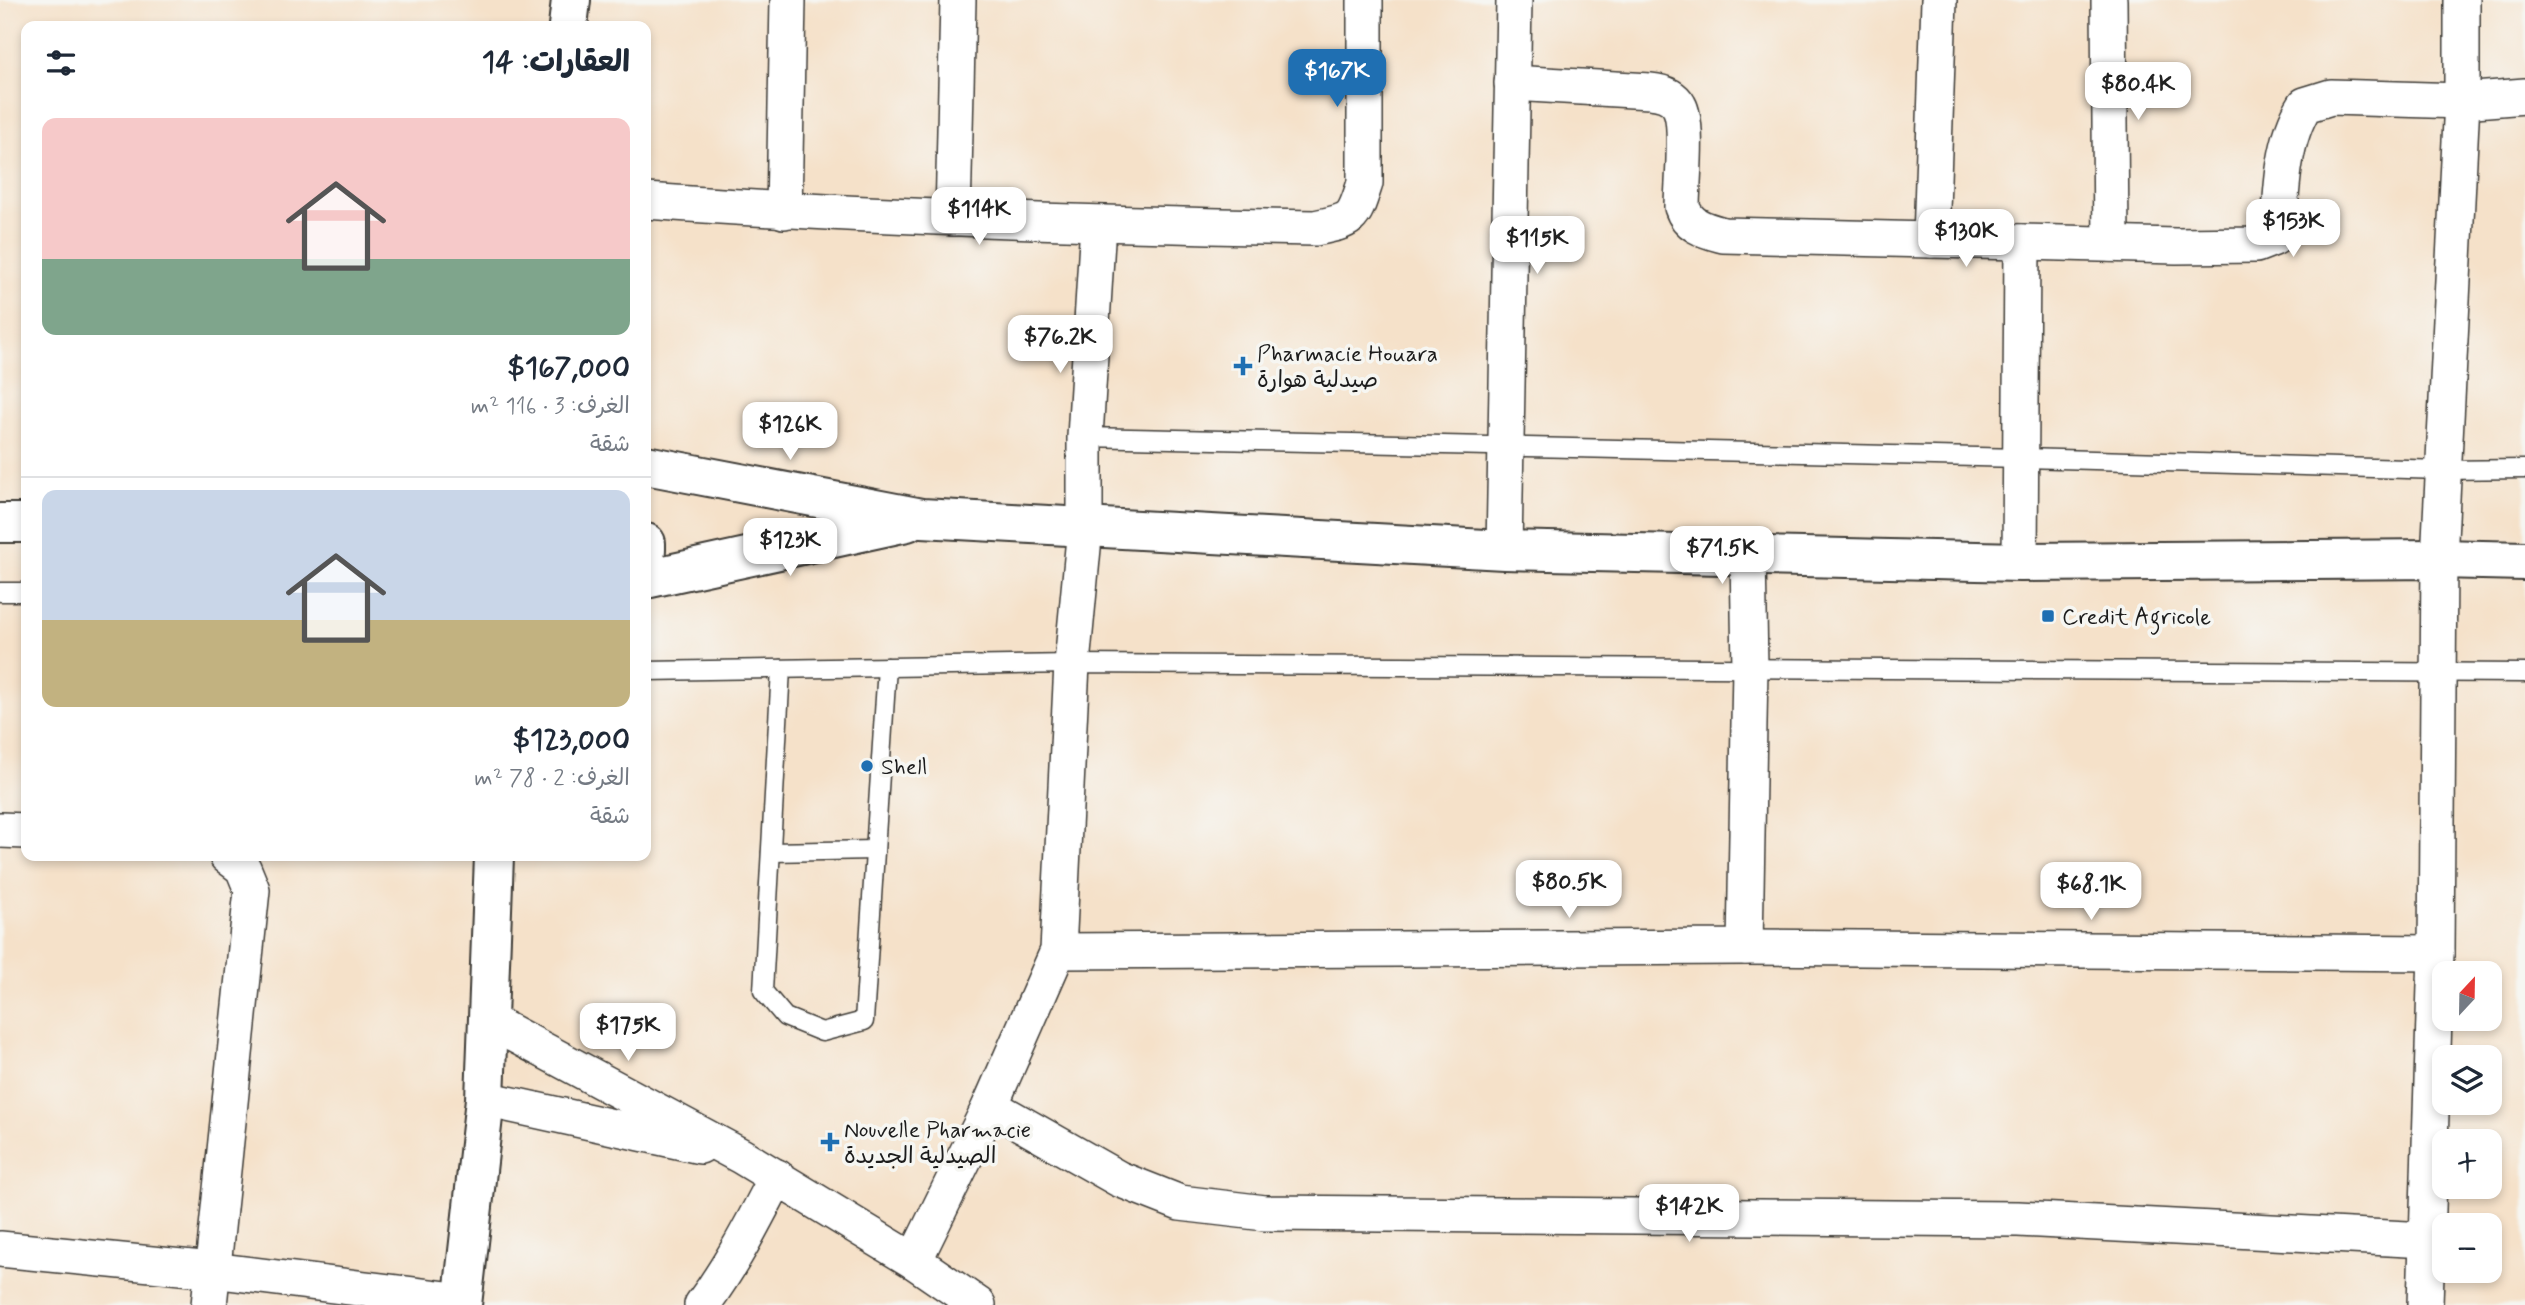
<!DOCTYPE html>
<html lang="ar">
<meta charset="utf-8">
<style>
:root{--surface:#fff;--page:#f6f6f7;--text:#1f2937;--muted:#747a83;--line:#e0e1e3;--accent:#1f6fb2}
body{margin:0;font-family:Mynerve,"Playpen Sans Arabic",sans-serif;background:var(--page);color:var(--text);direction:rtl;height:100vh;display:flex;flex-direction:column;font-size:26px;white-space:nowrap}
*{box-sizing:border-box;margin:0}
p{font-size:23px;color:var(--muted)}
.icon{flex:none;width:38px;height:38px;fill:none;stroke:currentColor;stroke-width:2;stroke-linecap:round;stroke-linejoin:round}
.map{position:relative;flex:1;overflow:hidden;direction:ltr}
.drawer{position:absolute;left:21px;top:21px;width:630px;height:840px;display:flex;flex-direction:column;background:var(--surface);border-radius:14px;box-shadow:0 4px 10px #0003;direction:rtl}
.drawer>*{flex:none}
.needle{width:46px;rotate:22deg}
.controls{position:absolute;left:2432px;top:961px;display:grid;gap:14px}
.controls a{display:grid;place-items:center;width:70px;height:70px;border-radius:14px;background:var(--surface);box-shadow:0 4px 10px #0003;font-size:35px}
.price{position:absolute;translate:-50% -60px;padding:0 16px;border-radius:14px;background:#fff;color:#222;font-size:23px;line-height:46px;filter:drop-shadow(0 2px 4px #0008)}
.price::after{content:'';position:absolute;left:50%;top:42px;width:21px;height:16px;margin-left:-10px;background:inherit;clip-path:polygon(0 0,100% 0,50% 100%)}
.price.selected{background:var(--accent);color:#fff}
ul{padding:0;list-style:none}
li{display:grid;align-content:center;gap:14px;height:371px;padding:0 21px}
li+li{border-top:2px solid var(--line)}
li span{display:grid;place-items:center;height:217px;border-radius:14px;color:#555}
li>.icon{margin-inline-start:auto}
span .icon{width:126px;height:126px;fill:#fffc;stroke-width:1}
li b{font-size:30px}
h2{display:flex;justify-content:space-between;align-items:center;height:84px;padding:0 21px;font-size:30px}
.map>svg:first-child{display:block}
</style>
<div class="map">
<svg width="2525" height="1305" viewBox="0 0 2525 1305">
<rect width="100%" height="100%" fill="#f6f6f2"/>
<filter id="ink" filterUnits="userSpaceOnUse"><feTurbulence type="fractalNoise" baseFrequency=".0143" numOctaves="2"/><feDisplacementMap in="SourceGraphic" scale="14" xChannelSelector="R" yChannelSelector="G"/><feConvolveMatrix kernelMatrix="1 2 1 2 8 2 1 2 1" color-interpolation-filters="sRGB"/></filter>
<filter id="wash" filterUnits="userSpaceOnUse"><feTurbulence type="fractalNoise" baseFrequency=".00686" numOctaves="4" result="noise"/><feDisplacementMap in="SourceGraphic" scale="28" xChannelSelector="R" yChannelSelector="G"/><feGaussianBlur stdDeviation="1.57" result="paint"/><feColorMatrix in="noise" values="0 0 0 0 0 0 0 0 0 0 0 0 0 0 0 0 0 1.4 0 .05"/><feComposite in="paint" operator="in"/></filter>
<g filter="url(#wash)">
<rect width="100%" height="100%" fill="#f5e1c9"/>
</g>
<g filter="url(#ink)">
<g fill="none" stroke-linecap="round" stroke-linejoin="round">
<defs>
<g id="lane">
<polyline points="1085,437 2021,458 2442,470 2525,469"/>
<polyline points="0,592 26,592"/>
<polyline points="781,669 763,991 785,1017 822,1032 864,1021 887,667"/>
<polyline points="646,671 1072,664 2525,673"/>
<polyline points="771,852 875,850"/>
</g>
<g id="street">
<polyline points="1939,0 1931,240 2022,242 2020,562"/>
<polyline points="2109,0 2111,244"/>
<path d="M1512,83L1650,91C1661,92 1673,95 1679,106C1689,123 1682,184 1682,207C1688,226 1705,230 1723,235L1931,240"/>
<path d="M646,201C869,217 1092,224 1315,228C1354,220 1353,220 1365,183V0"/>
<polyline points="784,211 788,0"/>
<polyline points="953,218 958,0"/>
<path d="M2022,242L2176,246L2256,245L2274,238L2279,231C2281,191 2283,139 2305,105L2331,97L2462,101L2525,96"/>
<polyline points="1504,550 1514,0"/>
<polyline points="0,830 26,831"/>
<polyline points="1745,947 2436,953"/>
<polyline points="1058,951 1745,947 1750,667 1748,557"/>
<polyline points="489,1021 741,1156 914,1261 978,1305"/>
<polyline points="485,1099 700,1146"/>
<polyline points="990,1106 1119,1179 1180,1203 1265,1213 2018,1219 2427,1240"/>
<polyline points="0,1249 212,1270 463,1301"/>
<polyline points="914,1261 990,1106 1058,951 1072,664 1085,527 1085,437 1098,224"/>
<polyline points="209,1305 252,890 243,868 227,856"/>
<path d="M702,1305C732,1265 754,1221 777,1177"/>
<polyline points="2425,1305 2436,953 2439,559 2462,101 2462,0"/>
</g>
<g id="secondary">
<polyline points="568,26 571,0"/>
<polyline points="646,465 922,518 1504,550 2020,562 2439,559 2525,561"/>
<polyline points="0,523 26,523"/>
<polyline points="646,543 646,550"/>
<polyline points="646,579 907,522"/>
<polyline points="462,1305 485,1099 494,856"/>
</g>
</defs>
<use href="#lane" stroke="#3d3a36" stroke-width="21"/>
<use href="#street" stroke="#3d3a36" stroke-width="38"/>
<use href="#secondary" stroke="#3d3a36" stroke-width="42"/>
<use href="#lane" stroke="#fff" stroke-width="18"/>
<use href="#street" stroke="#fff" stroke-width="35"/>
<use href="#secondary" stroke="#fff" stroke-width="38"/>
</g>
</g>
<g fill="#1f6fb2" stroke="#f6f6f2" stroke-width="2.5">
<path d="M1239.5 355.5h7v7h7v7h-7v7h-7v-7h-7v-7h7z"/>
<rect x="2041" y="609" width="14" height="14" rx="3.5"/>
<circle cx="867" cy="766" r="7"/>
<path d="M826.5 1131.5h7v7h7v7h-7v7h-7v-7h-7v-7h7z"/>
</g>
<g text-anchor="middle" stroke-width="7" stroke-linejoin="round" paint-order="stroke">
<g font-size="23" fill="#1c1c1c" stroke="#f6f6f2" text-anchor="start">
<text x="1257" y="361">Pharmacie Houara<tspan x="1257" dy="26">صيدلية هوارة</tspan></text>
<text x="2062" y="624">Credit Agricole</text>
<text x="881" y="774">Shell</text>
<text x="844" y="1137">Nouvelle Pharmacie<tspan x="844" dy="26">الصيدلية الجديدة</tspan></text>
</g>
</g>
</svg>
<div class="controls">
<a><svg class="needle" viewBox="-14 -14 28 28"><path d="M0-13l5 13h-10z" fill="#e53935"/><path d="M0 13l5-13h-10z" fill="#747a83"/></svg></a>
<a><svg class="icon" aria-label="layers" viewBox="0 0 24 24"><path d="M12 4l9 5-9 5-9-5zM3 14l9 5 9-5"/></svg></a>
<a>+</a>
<a>−</a>
</div>
<b class="price selected" style="left:1337px;top:109px">$167K</b>
<b class="price" style="left:2138px;top:122px">$80.4K</b>
<b class="price" style="left:979px;top:247px">$114K</b>
<b class="price" style="left:2293px;top:259px">$153K</b>
<b class="price" style="left:1966px;top:269px">$130K</b>
<b class="price" style="left:1537px;top:276px">$115K</b>
<b class="price" style="left:1060px;top:375px">$76.2K</b>
<b class="price" style="left:790px;top:462px">$126K</b>
<b class="price" style="left:790px;top:578px">$123K</b>
<b class="price" style="left:1722px;top:586px">$71.5K</b>
<b class="price" style="left:1569px;top:920px">$80.5K</b>
<b class="price" style="left:2091px;top:922px">$68.1K</b>
<b class="price" style="left:628px;top:1063px">$175K</b>
<b class="price" style="left:1689px;top:1244px">$142K</b>
<section class="drawer">
<h2>العقارات: 14<svg class="icon" aria-label="filters" viewBox="0 0 24 24"><path d="M4 7h16M4 17h16"/><circle cx="9" cy="7" r="2"/><circle cx="15" cy="17" r="2"/></svg></h2>
<ul>
<li><span style="background:linear-gradient(#f6c9c9 65%,#7fa58c 0)"><svg class="icon" aria-label="home" viewBox="0 0 24 24"><path d="M3 11l9-7 9 7M6 9v11h12V9"/></svg></span><div><b>$167,000</b><p>الغرف: 3 · 116 m²</p><p>شقة</p></div></li>
<li><span style="background:linear-gradient(#c9d6e8 60%,#c2b280 0)"><svg class="icon" aria-label="home" viewBox="0 0 24 24"><path d="M3 11l9-7 9 7M6 9v11h12V9"/></svg></span><div><b>$123,000</b><p>الغرف: 2 · 78 m²</p><p>شقة</p></div></li>
</ul>
</section>
</div>
